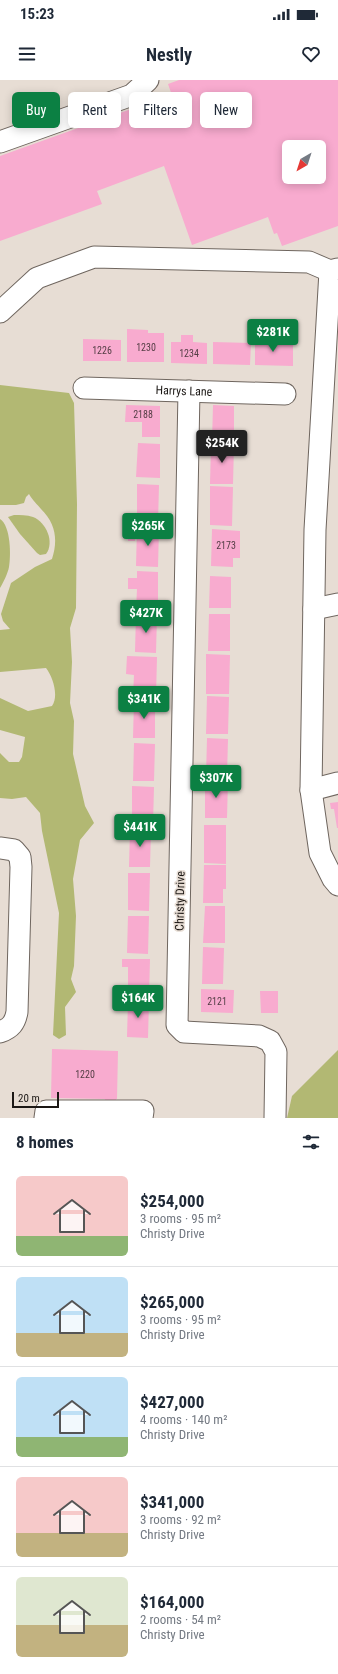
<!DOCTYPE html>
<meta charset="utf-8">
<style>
:root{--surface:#fff;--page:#f2f2f3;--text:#1f2937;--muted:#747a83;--line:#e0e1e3;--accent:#0b8043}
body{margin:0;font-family:"Roboto Condensed",sans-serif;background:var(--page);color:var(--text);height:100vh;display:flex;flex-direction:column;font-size:15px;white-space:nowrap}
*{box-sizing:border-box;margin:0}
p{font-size:13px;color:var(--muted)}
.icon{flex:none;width:22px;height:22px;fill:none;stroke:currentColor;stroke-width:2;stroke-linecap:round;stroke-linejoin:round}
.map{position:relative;height:1038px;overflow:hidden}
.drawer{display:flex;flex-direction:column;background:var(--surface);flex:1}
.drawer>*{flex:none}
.guide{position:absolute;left:12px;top:12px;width:314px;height:36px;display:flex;gap:8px}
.needle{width:26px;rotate:219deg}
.controls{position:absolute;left:282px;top:60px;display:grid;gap:8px}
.controls a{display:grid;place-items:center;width:44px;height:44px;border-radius:6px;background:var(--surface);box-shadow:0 2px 10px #0003;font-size:20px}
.scale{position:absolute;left:12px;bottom:10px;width:47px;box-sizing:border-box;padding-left:4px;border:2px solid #1c1815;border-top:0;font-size:11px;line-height:14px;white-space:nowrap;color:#1c1815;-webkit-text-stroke:3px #e7ddd4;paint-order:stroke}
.price{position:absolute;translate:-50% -34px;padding:0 9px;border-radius:4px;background:var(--accent);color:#fff;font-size:13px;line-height:26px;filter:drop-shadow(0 1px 2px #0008)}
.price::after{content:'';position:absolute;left:50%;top:24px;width:12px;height:9px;margin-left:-6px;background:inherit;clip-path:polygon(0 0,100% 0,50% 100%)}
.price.on{background:#222;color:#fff}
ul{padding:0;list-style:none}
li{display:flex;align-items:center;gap:12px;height:100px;padding:0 16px}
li+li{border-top:1px solid var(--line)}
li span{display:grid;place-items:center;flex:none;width:112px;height:80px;border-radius:6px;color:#555}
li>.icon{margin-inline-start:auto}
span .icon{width:48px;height:48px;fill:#fffc;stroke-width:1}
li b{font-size:17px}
h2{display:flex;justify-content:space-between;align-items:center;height:48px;padding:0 16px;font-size:17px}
.tag{padding:0 14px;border-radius:6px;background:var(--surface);box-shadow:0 2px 10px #0003;font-size:14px;line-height:36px}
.tag.on{background:var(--accent);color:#fff}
.status{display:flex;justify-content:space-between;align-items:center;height:28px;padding:0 20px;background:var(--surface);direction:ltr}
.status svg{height:11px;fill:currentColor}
header{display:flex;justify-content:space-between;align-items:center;height:52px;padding:0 16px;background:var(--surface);font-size:18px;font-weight:700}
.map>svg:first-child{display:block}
</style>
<div class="status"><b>15:23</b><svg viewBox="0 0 49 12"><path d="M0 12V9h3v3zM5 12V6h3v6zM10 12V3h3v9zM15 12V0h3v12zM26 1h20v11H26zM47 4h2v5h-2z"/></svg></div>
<header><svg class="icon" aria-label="menu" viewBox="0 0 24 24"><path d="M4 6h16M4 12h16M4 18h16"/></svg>Nestly<svg class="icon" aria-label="heart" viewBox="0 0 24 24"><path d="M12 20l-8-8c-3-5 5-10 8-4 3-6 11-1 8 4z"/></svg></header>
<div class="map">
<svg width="338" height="1038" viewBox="0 0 338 1038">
<rect width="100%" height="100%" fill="#e7ddd4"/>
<g fill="#b2b873">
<path d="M0,305L69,313L74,323L77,424L76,528L70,548L72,582L70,623L74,641L73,674L85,726L94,743L80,760L73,799L76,836L74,886L71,899L76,912L65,927L66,955L59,959L53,955L59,833L42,751L40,733L26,717L12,719L0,718V673L9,682H19L22,677L25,657L0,650V618L28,631L52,626C59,616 53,597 46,588L0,592V550L10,549L3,541L1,534L11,503L35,487L52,479C58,460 56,444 41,429C37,424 33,421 29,414L26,417L24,423L16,425H0Z"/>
<path d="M14,435C20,435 27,435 33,437C46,442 55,462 46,474L40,475L37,473L20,454L8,437Z"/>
<path d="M0,439C11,446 11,476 9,487C8,493 3,503 0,508Z"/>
<polygon points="338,970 338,1038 287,1038 292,1016"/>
</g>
<g fill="#f8abcf" fill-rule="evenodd">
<path d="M179,0H338V146L282,166L277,153L274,154L268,137L192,165L164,86L97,111L102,124L0,161V76L148,23L150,29L174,21L168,4ZM289,67H319V97H289Z"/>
<polygon points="127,249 148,250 148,253 164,253 164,282 127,282"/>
<polygon points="181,255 193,255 193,262 207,263 207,284 171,283 171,262 181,262"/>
<polygon points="262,257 276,257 276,264 293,264 293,286 255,285 255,263 262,263"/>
<polygon points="83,259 121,260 121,281 83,281"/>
<polygon points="213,262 251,263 250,285 213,284"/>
<polygon points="126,325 160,326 160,357 142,357 142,342 125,342"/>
<polygon points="213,325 234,326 234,363 212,362"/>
<polygon points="138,363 160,364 160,398 136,397"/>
<polygon points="211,365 234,365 233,404 210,404"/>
<polygon points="137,404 159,405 158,443 137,443"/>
<polygon points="210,406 233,407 232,446 210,445"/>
<polygon points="137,448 159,448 158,487 136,486"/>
<polygon points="212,449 240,451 240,478 233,478 233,487 211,486"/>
<rect x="128" y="453" width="7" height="8"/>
<polygon points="137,491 158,492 158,530 136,529 137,509 128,509 128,498 137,498"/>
<polygon points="210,496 231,497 231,528 209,528"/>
<polygon points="136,534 157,535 156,573 135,572"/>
<polygon points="209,534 230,534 230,571 208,571"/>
<polygon points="206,574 230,575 229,614 206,614"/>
<polygon points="127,576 157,577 156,616 133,616 134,595 126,594"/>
<polygon points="207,616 229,617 228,654 206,654"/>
<polygon points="134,621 155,621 155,658 133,658"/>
<polygon points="207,658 228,659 227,696 206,696"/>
<polygon points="134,663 155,664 154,701 133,701"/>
<polygon points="205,699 228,700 227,738 205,738"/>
<polygon points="132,706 154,707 153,744 132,744"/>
<polygon points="338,722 338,748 337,748 334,729 331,729 330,723"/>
<polygon points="204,745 226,745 226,784 204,783"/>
<polygon points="130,749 151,750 150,787 129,787"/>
<polygon points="204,785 226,785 226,809 223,809 223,823 203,823"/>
<polygon points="128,793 150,793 149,831 128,830"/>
<polygon points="205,826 225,826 225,863 203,863"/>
<polygon points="128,836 149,836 148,874 127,873"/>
<polygon points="203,867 224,868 223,904 202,904"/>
<polygon points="122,879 150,879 149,917 128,916 128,887 122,887"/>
<polygon points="201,909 234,910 233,933 201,932"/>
<polygon points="260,911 278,911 278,933 261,933"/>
<polygon points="128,921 149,921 148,958 127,957"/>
<polygon points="52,969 118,971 117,1019 116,1019 116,1021 105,1021 105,1019 51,1018"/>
</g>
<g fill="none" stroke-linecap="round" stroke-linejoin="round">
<defs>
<g id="minor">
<polyline points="0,62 132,15 148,0"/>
<polyline points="338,189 330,191 315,450 311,710 320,773 333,799 338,805"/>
<polyline points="0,232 37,198 94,177 309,182 330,191"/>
<path id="s1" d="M84,308L285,314"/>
<polyline points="189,311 177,945 184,952 259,956 270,961 276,972 275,1038"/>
<polyline points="314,529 338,524"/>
<polyline points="311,710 338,703"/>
<path d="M0,768L14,770L20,777L21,787L17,932C15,943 11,948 0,952"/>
<polyline points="45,1038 46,1031 143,1031 142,1038"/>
</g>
</defs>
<use href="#minor" stroke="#6f665f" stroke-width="23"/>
<use href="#minor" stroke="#fff" stroke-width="21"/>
</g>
<g text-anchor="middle" stroke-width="3" stroke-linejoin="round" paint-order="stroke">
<g font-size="10" fill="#533d44">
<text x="146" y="271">1230</text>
<text x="102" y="274">1226</text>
<text x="189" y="277">1234</text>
<text x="143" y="338">2188</text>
<text x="226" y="469">2173</text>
<text x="217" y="925">2121</text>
<text x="85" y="998">1220</text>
</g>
<g font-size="12" fill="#1c1815" stroke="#e7ddd4">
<text dy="4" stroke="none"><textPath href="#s1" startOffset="100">Harrys Lane</textPath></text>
<text transform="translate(180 821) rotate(-89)" y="4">Christy Drive</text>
</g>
</g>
</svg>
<div class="controls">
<a><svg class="needle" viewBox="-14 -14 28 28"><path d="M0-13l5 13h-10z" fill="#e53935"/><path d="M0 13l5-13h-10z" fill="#747a83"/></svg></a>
</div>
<div class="scale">20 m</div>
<b class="price" style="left:273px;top:273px">$281K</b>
<b class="price on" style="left:222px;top:384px">$254K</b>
<b class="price" style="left:148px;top:467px">$265K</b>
<b class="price" style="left:146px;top:554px">$427K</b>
<b class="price" style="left:144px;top:640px">$341K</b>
<b class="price" style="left:216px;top:719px">$307K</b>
<b class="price" style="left:140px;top:768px">$441K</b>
<b class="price" style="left:138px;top:939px">$164K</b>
<div class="guide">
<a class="tag on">Buy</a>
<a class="tag">Rent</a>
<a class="tag">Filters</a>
<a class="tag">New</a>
</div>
</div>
<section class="drawer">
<h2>8 homes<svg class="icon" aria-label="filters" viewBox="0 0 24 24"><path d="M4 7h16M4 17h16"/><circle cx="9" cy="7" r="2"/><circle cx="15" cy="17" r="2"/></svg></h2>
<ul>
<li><span style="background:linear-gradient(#f6c9c9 75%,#8fb573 0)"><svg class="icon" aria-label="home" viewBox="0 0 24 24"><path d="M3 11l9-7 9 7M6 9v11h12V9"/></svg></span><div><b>$254,000</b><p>3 rooms · 95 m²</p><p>Christy Drive</p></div></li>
<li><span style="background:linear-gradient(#bfe0f5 70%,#c2b280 0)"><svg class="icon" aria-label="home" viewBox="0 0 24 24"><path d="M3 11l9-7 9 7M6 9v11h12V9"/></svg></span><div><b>$265,000</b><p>3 rooms · 95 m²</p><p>Christy Drive</p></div></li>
<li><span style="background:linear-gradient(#bfe0f5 75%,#8fb573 0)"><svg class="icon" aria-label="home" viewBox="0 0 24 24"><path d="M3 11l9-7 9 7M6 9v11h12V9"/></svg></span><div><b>$427,000</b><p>4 rooms · 140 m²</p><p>Christy Drive</p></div></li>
<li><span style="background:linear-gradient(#f6c9c9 70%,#c2b280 0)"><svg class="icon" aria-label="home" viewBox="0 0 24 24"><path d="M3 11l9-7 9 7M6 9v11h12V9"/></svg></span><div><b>$341,000</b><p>3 rooms · 92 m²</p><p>Christy Drive</p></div></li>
<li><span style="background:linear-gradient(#dfe7d0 60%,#c2b280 0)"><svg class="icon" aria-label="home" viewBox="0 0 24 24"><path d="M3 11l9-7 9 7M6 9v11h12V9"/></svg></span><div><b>$164,000</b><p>2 rooms · 54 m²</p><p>Christy Drive</p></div></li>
</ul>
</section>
